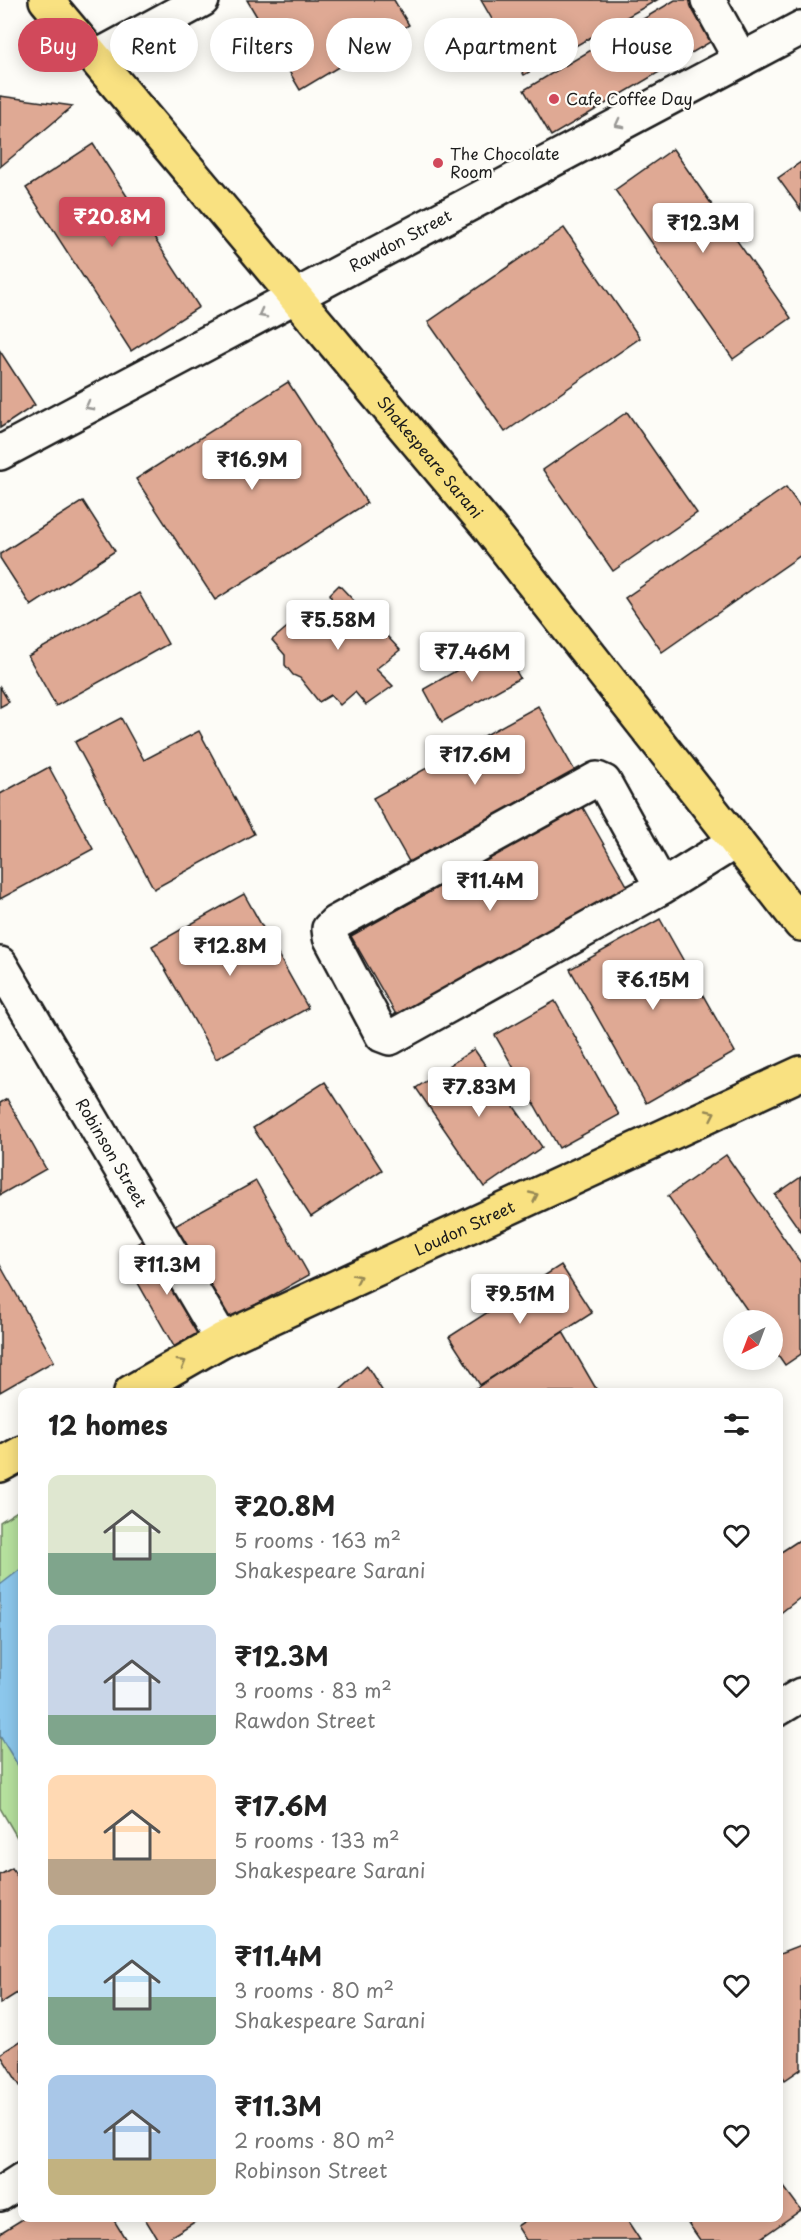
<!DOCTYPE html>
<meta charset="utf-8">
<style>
:root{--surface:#fff;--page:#f2f2f2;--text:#222;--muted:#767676;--accent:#d1495b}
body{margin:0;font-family:"Playpen Sans",sans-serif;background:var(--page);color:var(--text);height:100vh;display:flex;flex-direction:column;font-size:22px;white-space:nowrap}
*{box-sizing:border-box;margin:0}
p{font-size:20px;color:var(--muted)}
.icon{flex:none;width:33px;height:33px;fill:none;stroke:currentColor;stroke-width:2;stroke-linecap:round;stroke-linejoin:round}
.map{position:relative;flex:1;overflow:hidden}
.side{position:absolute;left:18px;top:1388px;width:765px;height:834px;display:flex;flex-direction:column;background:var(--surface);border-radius:12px;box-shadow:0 3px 15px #0003}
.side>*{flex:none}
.top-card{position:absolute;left:18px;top:18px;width:765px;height:54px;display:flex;gap:12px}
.needle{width:39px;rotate:222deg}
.fabs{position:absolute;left:723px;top:1310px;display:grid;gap:12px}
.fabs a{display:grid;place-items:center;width:60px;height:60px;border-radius:50%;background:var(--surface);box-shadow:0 3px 15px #0003;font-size:30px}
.price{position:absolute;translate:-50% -51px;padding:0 14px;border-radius:6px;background:#fff;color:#222;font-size:20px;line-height:39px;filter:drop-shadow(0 2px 3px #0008)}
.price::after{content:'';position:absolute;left:50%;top:36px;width:18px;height:14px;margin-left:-9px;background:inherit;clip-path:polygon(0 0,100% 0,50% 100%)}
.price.current{background:var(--accent);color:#fff}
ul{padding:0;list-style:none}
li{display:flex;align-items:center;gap:18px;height:150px;padding:0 30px}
li span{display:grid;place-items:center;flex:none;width:168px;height:120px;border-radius:12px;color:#555}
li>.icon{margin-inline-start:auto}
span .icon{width:72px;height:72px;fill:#fffc;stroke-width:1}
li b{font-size:26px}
h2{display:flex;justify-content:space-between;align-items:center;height:72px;padding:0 30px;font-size:26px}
.tag{padding:0 21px;border-radius:27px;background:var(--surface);box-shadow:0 3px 15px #0003;font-size:21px;line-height:54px}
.tag.current{background:var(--accent);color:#fff}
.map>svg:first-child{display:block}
</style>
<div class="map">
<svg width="801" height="2240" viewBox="0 0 801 2240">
<rect width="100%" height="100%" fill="#fdfcf7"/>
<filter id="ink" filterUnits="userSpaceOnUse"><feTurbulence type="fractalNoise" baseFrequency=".0167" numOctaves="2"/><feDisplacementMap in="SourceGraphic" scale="12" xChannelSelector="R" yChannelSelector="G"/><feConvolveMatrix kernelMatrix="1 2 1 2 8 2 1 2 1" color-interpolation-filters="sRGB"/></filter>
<g filter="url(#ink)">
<polygon fill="#b6e19e" stroke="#697e5d" stroke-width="1.5" points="22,1508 22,1846 0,1808 0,1522"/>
<polygon fill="#8cc7ec" stroke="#5f8399" stroke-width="1.5" points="22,1568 22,1772 0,1736 0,1585"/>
<g fill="#dfa994" stroke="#1c1c1c" stroke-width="1.5">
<polygon points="247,0 394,0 409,25 300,90"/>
<polygon points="481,0 657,0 524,75"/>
<polygon points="675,0 701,0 722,35 551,136 524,90"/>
<polygon points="0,96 73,106 0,167"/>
<polygon points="93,144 199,307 131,351 26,188"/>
<polygon points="673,149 791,318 733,359 615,190"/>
<polygon points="801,162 801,210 778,178"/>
<polygon points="564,228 640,338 505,432 428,322"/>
<polygon points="0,351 35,405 0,428"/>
<polygon points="288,382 367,503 215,600 136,479"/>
<polygon points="627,412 697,513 613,571 543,470"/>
<polygon points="786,487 801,508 801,555 662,652 625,598"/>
<polygon points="83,501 115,551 31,606 0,558 0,554"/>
<polygon points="339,585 400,650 376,669 393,686 366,705 355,692 340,705 331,695 319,702 300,678 293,675 285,665 285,655 272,640 311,607 318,617 333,604 330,594"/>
<polygon points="139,593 168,644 56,706 28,656"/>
<polygon points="501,645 520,678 442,722 424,689"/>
<polygon points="0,687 9,702 0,707"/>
<polygon points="538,706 576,773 411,865 373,798"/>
<polygon points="121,718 144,760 199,731 254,834 154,889 75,742"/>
<polygon points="49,767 93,849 0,899 0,794"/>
<polygon points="582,806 629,889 398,1018 351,936"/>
<polygon points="244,894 308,1008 216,1059 152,946"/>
<polygon points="660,919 735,1052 646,1103 570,969"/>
<polygon points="555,1001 619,1115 559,1148 495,1035"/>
<polygon points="474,1049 542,1147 484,1187 416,1088"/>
<polygon points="325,1082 382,1170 311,1217 253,1128"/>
<polygon points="7,1099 46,1169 0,1195 0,1103"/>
<polygon points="726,1155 801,1263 801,1354 785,1365 772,1346 772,1320 754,1320 668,1196"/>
<polygon points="801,1177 801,1232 775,1195"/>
<polygon points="256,1181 309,1275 218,1326 164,1232"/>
<polygon points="154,1234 213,1339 180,1357 121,1253"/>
<polygon points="0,1265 54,1361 0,1392"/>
<polygon points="561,1265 592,1313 480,1385 449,1337"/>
<polygon points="563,1332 598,1392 470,1392"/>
<polygon points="367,1366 383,1392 338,1392"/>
<polygon points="801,1539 801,1597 778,1615 778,1554"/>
<polygon points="12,1868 22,1885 22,1990 0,2004 0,1875"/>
<polygon points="801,1945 801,2069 785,2080 778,2069 778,1954"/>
<polygon points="22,2040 22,2089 0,2054"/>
<polygon points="778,2179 801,2210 758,2240 700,2240 684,2217 778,2217"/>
<polygon points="26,2217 112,2217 126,2240 0,2240 0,2233"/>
<polygon points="144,2217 203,2217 165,2240 158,2240"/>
<polygon points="531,2217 625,2217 640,2240 526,2240 517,2226"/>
</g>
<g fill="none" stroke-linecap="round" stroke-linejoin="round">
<defs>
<g id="minor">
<polyline points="708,0 741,60"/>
<polyline points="95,58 202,0"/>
<path id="s1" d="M0,453L801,28"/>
<polyline points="662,887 604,782 597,779 335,923 329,929 330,937 382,1035 390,1038 662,887 736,841"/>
<path id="s2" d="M0,964L222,1340"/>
<polyline points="778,1709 801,1695"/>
<polyline points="0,2194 22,2180"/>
</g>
<g id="major">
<path id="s3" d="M46,0L491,530L801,924"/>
<path id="s4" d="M131,1392L222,1340L801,1073"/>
<polyline points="0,1465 22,1453"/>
</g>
</defs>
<use href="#minor" stroke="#1c1c1c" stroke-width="38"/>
<use href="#major" stroke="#1c1c1c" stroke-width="38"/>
<use href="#minor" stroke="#fdfcf7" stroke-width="33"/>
<use href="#major" stroke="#f9e181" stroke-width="33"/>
</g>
<defs><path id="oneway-chevron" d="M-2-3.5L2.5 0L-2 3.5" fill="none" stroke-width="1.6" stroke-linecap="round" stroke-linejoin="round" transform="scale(1.5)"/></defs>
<g stroke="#989794">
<use href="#oneway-chevron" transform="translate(619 124) rotate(152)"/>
<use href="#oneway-chevron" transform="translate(262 314) rotate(152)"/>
<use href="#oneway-chevron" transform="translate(89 406) rotate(152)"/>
</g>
<g stroke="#968854">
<use href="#oneway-chevron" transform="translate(711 1114) rotate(-25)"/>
<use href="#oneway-chevron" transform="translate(534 1196) rotate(-25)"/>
<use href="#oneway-chevron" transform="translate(357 1278) rotate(-25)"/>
<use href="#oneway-chevron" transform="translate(182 1363) rotate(-30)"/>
</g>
</g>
<g fill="#d1495b" stroke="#fdfcf7" stroke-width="2">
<circle cx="554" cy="99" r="6"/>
<circle cx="438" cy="163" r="6"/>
</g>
<g text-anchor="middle" stroke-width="4.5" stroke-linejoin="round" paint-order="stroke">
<g font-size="16" fill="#1c1c1c" stroke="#fdfcf7" text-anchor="start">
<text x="566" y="105">Cafe Coffee Day</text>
<text x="450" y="160">The Chocolate<tspan x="450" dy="18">Room</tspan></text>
</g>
<g font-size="16" fill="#1c1c1c" stroke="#fdfcf7">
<text dy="6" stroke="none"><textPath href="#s1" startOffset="453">Rawdon Street</textPath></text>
<text dy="6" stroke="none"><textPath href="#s3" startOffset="597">Shakespeare Sarani</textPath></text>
<text dy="6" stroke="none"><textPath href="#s2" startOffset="219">Robinson Street</textPath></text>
<text dy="6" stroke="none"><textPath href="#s4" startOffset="372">Loudon Street</textPath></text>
</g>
</g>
</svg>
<div class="fabs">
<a><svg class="needle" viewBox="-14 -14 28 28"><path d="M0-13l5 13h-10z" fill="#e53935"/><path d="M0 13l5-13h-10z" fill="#767676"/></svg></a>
</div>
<b class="price current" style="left:112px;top:248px">₹20.8M</b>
<b class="price" style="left:703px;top:254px">₹12.3M</b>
<b class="price" style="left:252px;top:491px">₹16.9M</b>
<b class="price" style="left:338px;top:651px">₹5.58M</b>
<b class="price" style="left:472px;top:683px">₹7.46M</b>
<b class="price" style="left:475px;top:786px">₹17.6M</b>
<b class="price" style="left:490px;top:912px">₹11.4M</b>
<b class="price" style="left:230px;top:977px">₹12.8M</b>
<b class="price" style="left:653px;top:1011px">₹6.15M</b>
<b class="price" style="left:479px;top:1118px">₹7.83M</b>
<b class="price" style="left:167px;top:1296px">₹11.3M</b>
<b class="price" style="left:520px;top:1325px">₹9.51M</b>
<div class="top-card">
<a class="tag current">Buy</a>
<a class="tag">Rent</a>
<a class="tag">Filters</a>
<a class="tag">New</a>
<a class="tag">Apartment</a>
<a class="tag">House</a>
</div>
<section class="side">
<h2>12 homes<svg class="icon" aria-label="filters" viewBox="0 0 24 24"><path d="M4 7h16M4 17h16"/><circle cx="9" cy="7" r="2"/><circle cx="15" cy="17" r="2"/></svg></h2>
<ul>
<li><span style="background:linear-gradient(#dfe7d0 65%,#7fa58c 0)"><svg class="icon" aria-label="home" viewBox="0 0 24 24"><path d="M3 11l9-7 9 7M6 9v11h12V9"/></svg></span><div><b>₹20.8M</b><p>5 rooms · 163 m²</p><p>Shakespeare Sarani</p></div><svg class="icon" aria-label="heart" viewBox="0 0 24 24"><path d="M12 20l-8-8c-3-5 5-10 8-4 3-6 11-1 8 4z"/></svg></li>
<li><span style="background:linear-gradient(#c9d6e8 75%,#7fa58c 0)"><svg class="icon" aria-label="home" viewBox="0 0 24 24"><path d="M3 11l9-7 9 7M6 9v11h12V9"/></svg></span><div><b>₹12.3M</b><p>3 rooms · 83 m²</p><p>Rawdon Street</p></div><svg class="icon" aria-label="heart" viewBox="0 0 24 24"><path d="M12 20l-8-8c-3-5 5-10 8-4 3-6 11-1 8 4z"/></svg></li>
<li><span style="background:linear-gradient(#ffd9b3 70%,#b9a48a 0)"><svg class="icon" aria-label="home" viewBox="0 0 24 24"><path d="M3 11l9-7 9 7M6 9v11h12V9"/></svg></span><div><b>₹17.6M</b><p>5 rooms · 133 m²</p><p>Shakespeare Sarani</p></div><svg class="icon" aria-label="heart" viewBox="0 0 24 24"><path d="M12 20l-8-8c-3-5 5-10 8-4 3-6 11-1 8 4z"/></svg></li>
<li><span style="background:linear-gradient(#bfe0f5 60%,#7fa58c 0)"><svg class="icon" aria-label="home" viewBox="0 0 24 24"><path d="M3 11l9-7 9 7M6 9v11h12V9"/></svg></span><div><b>₹11.4M</b><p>3 rooms · 80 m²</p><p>Shakespeare Sarani</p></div><svg class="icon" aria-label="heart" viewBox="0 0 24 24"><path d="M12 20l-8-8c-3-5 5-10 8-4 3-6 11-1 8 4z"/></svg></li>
<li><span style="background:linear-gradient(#a9c7e8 70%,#c2b280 0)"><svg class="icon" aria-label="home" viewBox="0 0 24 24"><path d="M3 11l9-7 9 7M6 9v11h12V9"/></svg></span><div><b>₹11.3M</b><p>2 rooms · 80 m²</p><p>Robinson Street</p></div><svg class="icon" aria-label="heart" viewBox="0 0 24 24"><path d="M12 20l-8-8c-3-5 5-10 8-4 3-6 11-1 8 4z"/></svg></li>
</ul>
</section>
</div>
